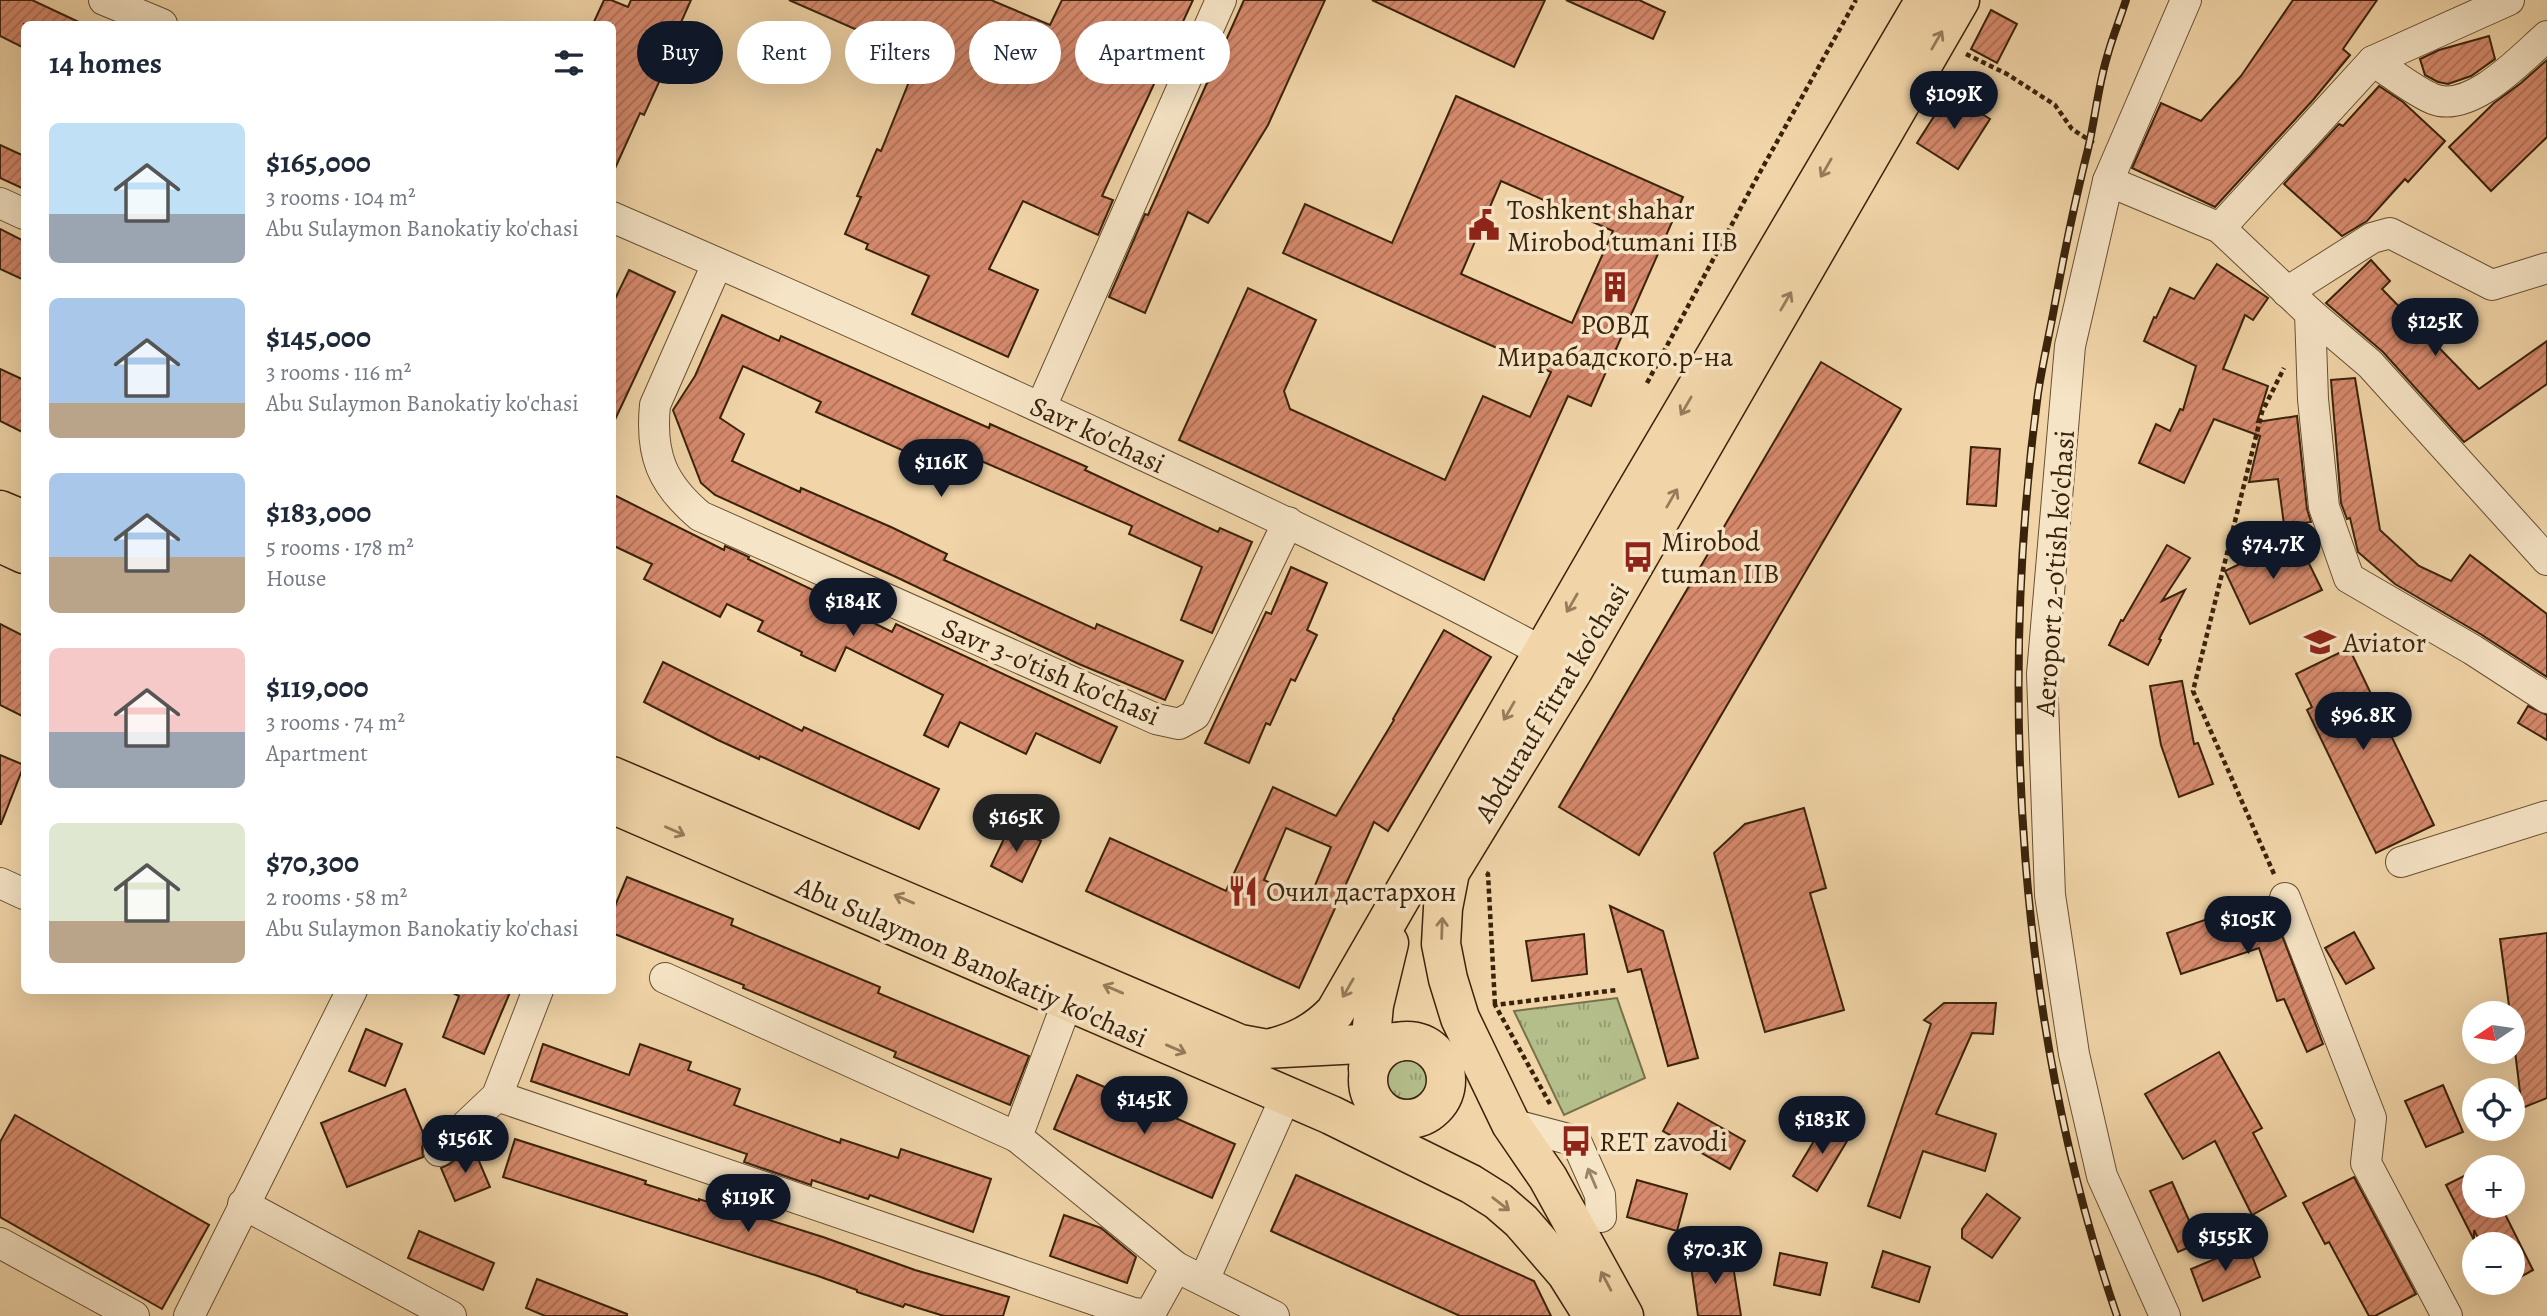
<!DOCTYPE html>
<meta charset="utf-8">
<style>
:root{--surface:#fff;--page:#f6f6f7;--text:#1f2937;--muted:#747a83;--accent:#111827}
body{margin:0;font-family:Alegreya,serif;background:var(--page);color:var(--text);height:100vh;display:flex;flex-direction:column;font-size:26px;white-space:nowrap}
*{box-sizing:border-box;margin:0}
p{font-size:23px;color:var(--muted)}
.icon{flex:none;width:38px;height:38px;fill:none;stroke:currentColor;stroke-width:2;stroke-linecap:round;stroke-linejoin:round}
.map{position:relative;flex:1;overflow:hidden}
.drawer{position:absolute;left:21px;top:21px;width:595px;height:973px;display:flex;flex-direction:column;background:var(--surface);border-radius:10px;box-shadow:0 7px 28px #0002}
.drawer>*{flex:none}
.guide{position:absolute;left:637px;top:21px;width:665px;height:63px;display:flex;gap:14px}
.needle{width:46px;rotate:257deg}
.controls{position:absolute;left:2462px;top:1001px;display:grid;gap:14px}
.controls a{display:grid;place-items:center;width:63px;height:63px;border-radius:50%;background:var(--surface);box-shadow:0 7px 28px #0002;font-size:35px}
.price{position:absolute;translate:-50% -60px;padding:0 16px;border-radius:24px;background:var(--accent);color:#fff;font-size:23px;line-height:46px;filter:drop-shadow(0 2px 4px #0008)}
.price::after{content:'';position:absolute;left:50%;top:42px;width:21px;height:16px;margin-left:-10px;background:inherit;clip-path:polygon(0 0,100% 0,50% 100%)}
.price.on{background:#222;color:#fff}
ul{padding:0;list-style:none}
li{display:flex;align-items:center;gap:21px;height:175px;padding:0 28px}
li span{display:grid;place-items:center;flex:none;width:196px;height:140px;border-radius:10px;color:#555}
li>.icon{margin-inline-start:auto}
span .icon{width:84px;height:84px;fill:#fffc;stroke-width:1}
li b{font-size:30px}
h2{display:flex;justify-content:space-between;align-items:center;height:84px;padding:0 28px;font-size:30px}
.chip{padding:0 24px;border-radius:32px;background:var(--surface);box-shadow:0 7px 28px #0002;font-size:24px;line-height:63px}
.chip.on{background:var(--accent);color:#fff}
.map>svg:first-child{display:block}
</style>
<div class="map">
<svg width="2547" height="1316" viewBox="0 0 2547 1316">
<defs>
<pattern id="grass-tufts" width="24" height="20" patternUnits="userSpaceOnUse" patternTransform="scale(1.75)"><rect width="24" height="20" fill="#b4be8b"/><path d="M3 7l-1-3M5 7V3M7 7l1-3M15 17l-1-3M17 17v-4M19 17l1-3" fill="none" stroke="#939a70"/></pattern>
<pattern id="building-hatch" width="6" height="6" patternUnits="userSpaceOnUse" patternTransform="scale(1.75)"><rect width="6" height="6" fill="#d78a6d"/><path d="M-1 1l2-2M0 6l6-6M5 7l2-2" fill="none" stroke="#af7058"/></pattern>
</defs>
<rect width="100%" height="100%" fill="#f1d5a8"/>
<filter id="stains"><feTurbulence type="fractalNoise" baseFrequency=".00286" numOctaves="4"/><feColorMatrix values="0 0 0 0 .2 0 0 0 0 .09 0 0 0 0 .02 0 0 0 .5 -.17"/></filter>
<radialGradient id="worn" r=".72"><stop offset=".6" stop-color="#630" stop-opacity="0"/><stop offset="1" stop-color="#630" stop-opacity=".3"/></radialGradient>
<g fill="url(#grass-tufts)" stroke="#77704b" stroke-width="2">
<polygon points="1617,998 1645,1078 1564,1115 1514,1011"/>
<circle cx="1408" cy="1081" r="22"/>
</g>
<g fill="url(#building-hatch)" stroke="#3a230b" stroke-width="2" fill-rule="evenodd">
<polygon points="0,0 32,0 83,24 24,24 24,48 0,36"/>
<polygon points="604,0 611,0 628,7 631,0 691,0 661,67 665,69 644,115 640,113 612,175 612,24 593,24"/>
<polygon points="789,0 991,0 1050,25 1062,0 1193,0 1102,196 1113,200 1098,235 1023,201 989,269 1038,290 1008,357 912,314 929,276 866,249 868,244 845,234 861,197 857,196 877,149 881,151 919,57"/>
<polygon points="1244,0 1325,0 1268,125 1208,223 1188,212 1145,313 1109,297 1145,214 1148,215"/>
<polygon points="1372,0 1545,0 1514,67"/>
<polygon points="1566,0 1639,0 1665,12 1653,39"/>
<polygon points="2293,0 2377,0 2343,49 2350,55 2313,100 2215,207 2132,168 2161,103 2201,121 2241,76"/>
<polygon points="1991,10 2017,24 1997,63 1971,49"/>
<polygon points="2489,36 2495,59 2471,76 2448,84 2438,82 2425,75 2420,59 2439,50"/>
<polygon points="2547,60 2547,137 2491,191 2449,147 2494,103 2521,83"/>
<polygon points="2379,86 2403,102 2445,141 2408,182 2405,179 2367,221 2342,236 2284,184 2339,124 2343,126"/>
<polygon points="1949,93 1990,119 1958,169 1917,143"/>
<path d="M1456,96L1683,197L1591,406L1568,396L1484,580L1179,440L1248,288L1316,320L1284,391L1290,409L1445,480L1483,396L1530,417L1551,372L1283,253L1305,204L1392,243ZM1501,181L1613,231L1572,323L1461,274Z"/>
<polygon points="0,145 24,156 24,189 0,178"/>
<polygon points="0,229 24,241 24,280 0,269"/>
<polygon points="2371,260 2390,281 2382,289 2479,389 2547,341 2547,384 2464,442 2383,352 2326,303"/>
<polygon points="2217,264 2268,298 2253,320 2245,315 2223,369 2268,386 2257,422 2297,416 2307,509 2311,522 2284,525 2278,479 2249,482 2260,436 2214,419 2184,483 2139,463 2156,424 2170,431 2180,409 2183,410 2196,366 2144,341 2154,317 2156,318 2170,288 2194,299"/>
<polygon points="629,270 675,292 612,426 612,305"/>
<polygon points="722,315 779,341 781,336 989,428 990,424 1087,467 1085,470 1218,532 1220,528 1252,542 1212,633 1181,620 1202,567 1129,534 1132,526 965,454 956,474 816,412 821,402 743,366 720,418 744,434 732,461 800,492 801,488 891,527 947,554 944,560 1095,629 1097,624 1183,661 1165,700 1079,664 896,577 715,495 701,483 673,410 695,376"/>
<polygon points="1821,362 1901,409 1639,855 1559,807"/>
<polygon points="0,369 24,380 24,433 0,421"/>
<polygon points="2355,378 2380,530 2419,566 2451,581 2470,555 2547,614 2547,677 2482,635 2395,584 2358,552 2350,518 2347,519 2341,503 2331,380"/>
<polygon points="1971,447 2000,449 1996,506 1967,504"/>
<polygon points="612,494 724,550 725,546 749,557 748,559 817,592 816,595 892,632 896,624 1117,727 1100,763 1036,733 1026,754 960,722 948,747 924,735 943,695 846,647 835,671 801,655 802,652 758,631 763,621 727,604 720,617 644,579 652,564 612,545"/>
<polygon points="2296,537 2322,590 2250,624 2225,571"/>
<polygon points="2167,545 2190,558 2162,601 2185,590 2159,639 2161,640 2148,665 2109,645 2121,620 2123,621"/>
<polygon points="1291,567 1327,583 1307,630 1317,635 1295,681 1291,679 1270,725 1266,723 1249,763 1205,743 1266,612 1271,614"/>
<polygon points="0,624 24,636 24,717 0,705"/>
<path d="M1444,630L1491,657L1388,831L1374,822L1299,988L1086,891L1110,838L1226,891L1273,787L1336,816L1394,720L1393,719ZM1286,828L1331,847L1309,900L1264,880Z"/>
<polygon points="2349,648 2434,825 2376,853 2307,710 2312,707 2296,674"/>
<polygon points="663,662 802,731 804,727 939,789 919,829 760,756 759,759 718,740 644,702"/>
<polygon points="2182,681 2194,744 2198,743 2213,784 2179,797 2161,745 2150,686"/>
<polygon points="2528,706 2547,715 2547,740 2518,723"/>
<polygon points="0,755 24,765 1,824 0,824"/>
<polygon points="1804,808 1826,888 1810,893 1844,1010 1765,1032 1714,853 1745,824"/>
<polygon points="1010,826 1041,841 1022,882 991,866"/>
<polygon points="627,877 733,919 731,925 880,987 878,993 1029,1056 1010,1105 894,1057 896,1052 743,988 744,985 612,933 612,913"/>
<polygon points="2268,898 2323,1044 2307,1052 2284,999 2277,1001 2259,948 2181,974 2167,933"/>
<polygon points="1610,906 1663,931 1698,1058 1668,1066 1641,969 1628,972"/>
<polygon points="2354,932 2374,968 2346,984 2325,948"/>
<polygon points="2547,933 2547,1098 2522,1108 2513,1035 2513,1013 2510,1013 2500,939"/>
<polygon points="1584,934 1587,974 1532,981 1526,941"/>
<polygon points="447,990 511,990 484,1054 443,1037 459,996"/>
<polygon points="1944,1003 1996,1003 1993,1034 1972,1033 1936,1114 1996,1134 1985,1171 1923,1151 1900,1218 1868,1206 1931,1024 1924,1020"/>
<polygon points="366,1029 402,1044 385,1086 349,1071"/>
<polygon points="543,1044 629,1075 640,1044 691,1062 688,1070 740,1089 734,1105 840,1143 841,1139 898,1158 901,1149 991,1179 973,1232 870,1195 868,1199 812,1180 811,1185 744,1162 747,1154 531,1081"/>
<polygon points="2219,1052 2262,1128 2253,1133 2286,1196 2252,1215 2215,1141 2183,1159 2145,1094"/>
<polygon points="1077,1075 1235,1144 1212,1198 1054,1129"/>
<polygon points="2443,1085 2463,1132 2426,1147 2405,1101"/>
<polygon points="405,1089 426,1140 422,1147 423,1157 347,1187 321,1123"/>
<polygon points="1678,1103 1745,1141 1730,1169 1663,1131"/>
<polygon points="15,1115 209,1225 162,1309 0,1217 0,1142"/>
<polygon points="1826,1121 1850,1136 1817,1191 1793,1176"/>
<polygon points="515,1139 646,1181 645,1184 699,1201 699,1199 743,1213 744,1212 823,1237 915,1270 1009,1297 1003,1316 944,1316 905,1304 903,1307 857,1292 857,1290 818,1276 503,1177"/>
<polygon points="473,1147 490,1187 455,1201 441,1168 450,1164 466,1150"/>
<polygon points="2474,1171 2474,1206 2501,1206 2533,1270 2513,1281 2513,1244 2481,1244 2474,1230 2474,1240 2446,1185"/>
<polygon points="1296,1175 1534,1281 1551,1316 1460,1316 1271,1231"/>
<polygon points="2354,1177 2416,1294 2375,1316 2369,1316 2329,1242 2325,1244 2303,1203"/>
<polygon points="1637,1180 1687,1194 1677,1231 1627,1217"/>
<polygon points="2172,1182 2199,1243 2178,1252 2150,1191"/>
<polygon points="1987,1194 2020,1218 1992,1258 1962,1238 1962,1229"/>
<polygon points="1064,1215 1101,1228 1136,1257 1127,1283 1050,1256"/>
<polygon points="419,1231 494,1263 483,1290 408,1258"/>
<polygon points="2248,1245 2260,1277 2203,1301 2191,1269"/>
<polygon points="1883,1251 1930,1267 1919,1302 1872,1287"/>
<polygon points="1731,1253 1741,1316 1698,1316 1690,1259"/>
<polygon points="1780,1253 1827,1263 1820,1295 1774,1285"/>
<polygon points="537,1279 627,1314 627,1316 545,1316 526,1308"/>
</g>
<g fill="none" stroke-linecap="round" stroke-linejoin="round">
<defs>
<g id="minor">
<polyline points="104,0 162,24"/>
<path d="M2373,61C2392,73 2412,90 2433,99C2471,114 2522,58 2547,36"/>
<polyline points="2108,181 2220,228 2310,313 2313,399 2324,507 2349,578 2473,650 2547,698"/>
<polyline points="0,203 24,214"/>
<path d="M612,217C797,297 980,379 1162,464C1296,526 1430,590 1559,661"/>
<polyline points="2220,228 2373,61 2509,0"/>
<path d="M717,264L655,405C650,455 662,484 700,516L1156,719L1179,724L1195,715L1288,522"/>
<polyline points="2287,292 2372,238 2390,233 2492,285 2547,268"/>
<polyline points="2310,313 2370,364 2547,560"/>
<polyline points="1041,407 1221,0"/>
<polyline points="2401,862 2547,816"/>
<polyline points="0,883 24,894"/>
<polyline points="2285,898 2371,1118 2366,1163 2447,1316"/>
<polyline points="665,978 1017,1137"/>
<polyline points="1067,1003 1017,1137 1176,1267"/>
<polyline points="497,1096 538,990"/>
<polyline points="1511,1124 1576,1141 1600,1195 1601,1217"/>
<polyline points="439,1151 497,1096 1133,1313 1143,1314 1151,1312 1176,1267 1274,1316"/>
<polyline points="243,1204 451,1316"/>
<polyline points="0,1243 134,1316"/>
<polyline points="1204,1280 1286,1096"/>
<polyline points="189,1316 352,990"/>
<polyline points="2165,1316 2102,1176 2074,1054 2050,895 2042,674 2070,346 2108,181 2186,0"/>
</g>
<g id="major">
<polyline points="0,510 24,520"/>
<polyline points="0,543 24,554"/>
<polyline points="612,776 1240,1044 1267,1049 1398,1042"/>
<polyline points="612,804 1331,1115 1471,1184 1498,1201 1521,1221 1566,1273 1593,1316"/>
<circle cx="1407" cy="1080" r="39"/>
<path d="M1267,1049C1294,1043 1315,1033 1335,1012L1620,518L1925,0"/>
<polyline points="1368,1069 1374,1005 1389,943"/>
<polyline points="1624,1316 1548,1178 1511,1124 1460,1018 1448,979 1441,944 1443,908 1450,872 1574,669 1960,0"/>
</g>
</defs>
<use href="#minor" stroke="#685032" stroke-width="32"/>
<use href="#major" stroke="#3a230b" stroke-width="41"/>
<g stroke="#3a230b" stroke-width="4.5" stroke-dasharray="5 3.5" stroke-linecap="butt">
<polyline points="1966,54 2007,74 2055,105 2072,129 2095,144"/>
<polyline points="1647,383 1754,183 1856,0"/>
<polyline points="1486,873 1488,874 1495,1005"/>
<polyline points="2274,874 2193,691 2262,412 2284,368"/>
<polyline points="1550,1104 1495,1005 1617,990"/>
</g>
<use href="#minor" stroke="#f6e4c6" stroke-width="30"/>
<use href="#major" stroke="#f1d5a8" stroke-width="38"/>
<defs>
<path id="rail" d="M2117,1316C2018,1028 1998,694 2038,393C2042,367 2048,340 2053,314C2063,259 2074,204 2088,149C2095,119 2098,87 2107,57C2112,38 2120,19 2126,0"/>
</defs>
<use href="#rail" stroke="#3a230b" stroke-width="8"/>
<use href="#rail" stroke="#f6e4c6" stroke-width="5" stroke-dasharray="16" stroke-linecap="butt"/>
</g>
<defs><path id="oneway-shaft" d="M-6 0H5M1.5-3L5.5 0L1.5 3" fill="none" stroke-width="1.6" stroke-linecap="round" stroke-linejoin="round" transform="scale(1.75)"/></defs>
<g stroke="#967c5a">
<use href="#oneway-shaft" transform="translate(1937 40) rotate(-60)"/>
<use href="#oneway-shaft" transform="translate(1826 168) rotate(120)"/>
<use href="#oneway-shaft" transform="translate(1786 301) rotate(-60)"/>
<use href="#oneway-shaft" transform="translate(1686 406) rotate(120)"/>
<use href="#oneway-shaft" transform="translate(1672 498) rotate(-60)"/>
<use href="#oneway-shaft" transform="translate(1572 603) rotate(120)"/>
<use href="#oneway-shaft" transform="translate(1509 711) rotate(120)"/>
<use href="#oneway-shaft" transform="translate(675 831) rotate(24)"/>
<use href="#oneway-shaft" transform="translate(904 899) rotate(-157)"/>
<use href="#oneway-shaft" transform="translate(1442 928) rotate(-88)"/>
<use href="#oneway-shaft" transform="translate(1348 988) rotate(120)"/>
<use href="#oneway-shaft" transform="translate(1113 989) rotate(-157)"/>
<use href="#oneway-shaft" transform="translate(1176 1049) rotate(23)"/>
<use href="#oneway-shaft" transform="translate(1501 1204) rotate(38)"/>
<use href="#oneway-shaft" transform="translate(1606 1281) rotate(-118)"/>
</g>
<use stroke="#988468" href="#oneway-shaft" transform="translate(1592 1178) rotate(-113)"/>
<defs>
<symbol id="civic-bare" viewBox="-9 -9 18 18"><path d="M-.6-6.5H3V-4.5H.6V-3L4-1V1h2V6H-6V1h2V-1L-.6-3ZM-1.2 2.5V6h2.4V2.5Z" fill="#8f2418" stroke="#f6e4c6" stroke-width="2.5" paint-order="stroke"/></symbol>
<symbol id="building-bare" viewBox="-9 -9 18 18"><path d="M-4-6H4V6H1V3H-1V6H-4ZM-2.5-4.3h1.7v1.8h-1.7ZM.8-4.3h1.7v1.8H.8ZM-2.5-1h1.7V.8h-1.7ZM.8-1h1.7V.8H.8Z" fill="#8f2418" stroke="#f6e4c6" stroke-width="2.5" paint-order="stroke"/></symbol>
<symbol id="bus-bare" viewBox="-9 -9 18 18"><path d="M-5-6H5V4H4V6H2V4H-2V6H-4V4H-5ZM-3.5-4V0h7V-4ZM-3.5 1.2v1.5H-2V1.2ZM2 1.2v1.5H3.5V1.2Z" fill="#8f2418" stroke="#f6e4c6" stroke-width="2.5" paint-order="stroke"/></symbol>
<symbol id="school-bare" viewBox="-9 -9 18 18"><path d="M0-5L7-2L0 1L-7-2ZM-4 1L0 2.5L4 1V4Q0 6-4 4Z" fill="#8f2418" stroke="#f6e4c6" stroke-width="2.5" paint-order="stroke"/></symbol>
<symbol id="restaurant-bare" viewBox="-9 -9 18 18"><path d="M-5-6h1v4h1v-4h1v4h1v-4h1v5L-1.5 .5V6h-2V.5L-5-1ZM5-6V6H3V1.5H1.5Q1.5-4 5-6Z" fill="#8f2418" stroke="#f6e4c6" stroke-width="2.5" paint-order="stroke"/></symbol>
</defs>
<g fill-rule="evenodd">
<use href="#civic-bare" x="1462" y="203" width="44" height="44"/>
<use href="#building-bare" x="1593" y="265" width="44" height="44"/>
<use href="#bus-bare" x="1616" y="535" width="44" height="44"/>
<use href="#school-bare" x="2298" y="620" width="44" height="44"/>
<use href="#restaurant-bare" x="1221" y="869" width="44" height="44"/>
<use href="#bus-bare" x="1554" y="1119" width="44" height="44"/>
</g>
<g text-anchor="middle" stroke-width="7" stroke-linejoin="round" paint-order="stroke">
<g font-size="28" fill="#3a230b" stroke="#f6e4c6" text-anchor="start">
<text x="1507" y="219">Toshkent shahar<tspan x="1507" dy="32">Mirobod tumani IIB</tspan></text>
<text x="1615" y="334" text-anchor="middle">РОВД<tspan x="1615" dy="32">Мирабадского.р-на</tspan></text>
<text x="1661" y="551">Mirobod<tspan x="1661" dy="32">tuman IIB</tspan></text>
<text x="2343" y="652">Aviator</text>
<text x="1266" y="901">Очил дастархон</text>
<text x="1599" y="1151">RET zavodi</text>
</g>
<g font-size="28" fill="#3a230b" stroke="#f6e4c6">
<text transform="translate(1098 434) rotate(25)" y="10">Savr ko'chasi</text>
<text transform="translate(2054 573) rotate(-86)" y="10">Aeroport 2-o'tish ko'chasi</text>
<text transform="translate(1051 671) rotate(23)" y="10">Savr 3-o'tish ko'chasi</text>
<text transform="translate(1551 702) rotate(-59)" y="10">Abdurauf Fitrat ko'chasi</text>
<text transform="translate(972 961) rotate(24)" y="10">Abu Sulaymon Banokatiy ko'chasi</text>
</g>
</g>
<rect width="100%" height="100%" filter="url(#stains)"/>
<rect width="100%" height="100%" fill="url(#worn)"/>
</svg>
<div class="controls">
<a><svg class="needle" viewBox="-14 -14 28 28"><path d="M0-13l5 13h-10z" fill="#e53935"/><path d="M0 13l5-13h-10z" fill="#747a83"/></svg></a>
<a><svg class="icon" aria-label="locate" viewBox="0 0 24 24"><circle cx="12" cy="12" r="6"/><path d="M12 2v4M12 18v4M2 12h4M18 12h4"/></svg></a>
<a>+</a>
<a>−</a>
</div>
<b class="price" style="left:1954px;top:131px">$109K</b>
<b class="price" style="left:2435px;top:358px">$125K</b>
<b class="price" style="left:941px;top:499px">$116K</b>
<b class="price" style="left:2273px;top:581px">$74.7K</b>
<b class="price" style="left:853px;top:638px">$184K</b>
<b class="price" style="left:2363px;top:752px">$96.8K</b>
<b class="price on" style="left:1016px;top:854px">$165K</b>
<b class="price" style="left:2248px;top:956px">$105K</b>
<b class="price" style="left:1144px;top:1136px">$145K</b>
<b class="price" style="left:1822px;top:1156px">$183K</b>
<b class="price" style="left:465px;top:1175px">$156K</b>
<b class="price" style="left:748px;top:1234px">$119K</b>
<b class="price" style="left:2225px;top:1273px">$155K</b>
<b class="price" style="left:1715px;top:1286px">$70.3K</b>
<div class="guide">
<a class="chip on">Buy</a>
<a class="chip">Rent</a>
<a class="chip">Filters</a>
<a class="chip">New</a>
<a class="chip">Apartment</a>
</div>
<section class="drawer">
<h2>14 homes<svg class="icon" aria-label="filters" viewBox="0 0 24 24"><path d="M4 7h16M4 17h16"/><circle cx="9" cy="7" r="2"/><circle cx="15" cy="17" r="2"/></svg></h2>
<ul>
<li><span style="background:linear-gradient(#bfe0f5 65%,#9aa5b1 0)"><svg class="icon" aria-label="home" viewBox="0 0 24 24"><path d="M3 11l9-7 9 7M6 9v11h12V9"/></svg></span><div><b>$165,000</b><p>3 rooms · 104 m²</p><p>Abu Sulaymon Banokatiy ko'chasi</p></div></li>
<li><span style="background:linear-gradient(#a9c7e8 75%,#b9a48a 0)"><svg class="icon" aria-label="home" viewBox="0 0 24 24"><path d="M3 11l9-7 9 7M6 9v11h12V9"/></svg></span><div><b>$145,000</b><p>3 rooms · 116 m²</p><p>Abu Sulaymon Banokatiy ko'chasi</p></div></li>
<li><span style="background:linear-gradient(#a9c7e8 60%,#b9a48a 0)"><svg class="icon" aria-label="home" viewBox="0 0 24 24"><path d="M3 11l9-7 9 7M6 9v11h12V9"/></svg></span><div><b>$183,000</b><p>5 rooms · 178 m²</p><p>House</p></div></li>
<li><span style="background:linear-gradient(#f6c9c9 60%,#9aa5b1 0)"><svg class="icon" aria-label="home" viewBox="0 0 24 24"><path d="M3 11l9-7 9 7M6 9v11h12V9"/></svg></span><div><b>$119,000</b><p>3 rooms · 74 m²</p><p>Apartment</p></div></li>
<li><span style="background:linear-gradient(#dfe7d0 70%,#b9a48a 0)"><svg class="icon" aria-label="home" viewBox="0 0 24 24"><path d="M3 11l9-7 9 7M6 9v11h12V9"/></svg></span><div><b>$70,300</b><p>2 rooms · 58 m²</p><p>Abu Sulaymon Banokatiy ko'chasi</p></div></li>
</ul>
</section>
</div>
